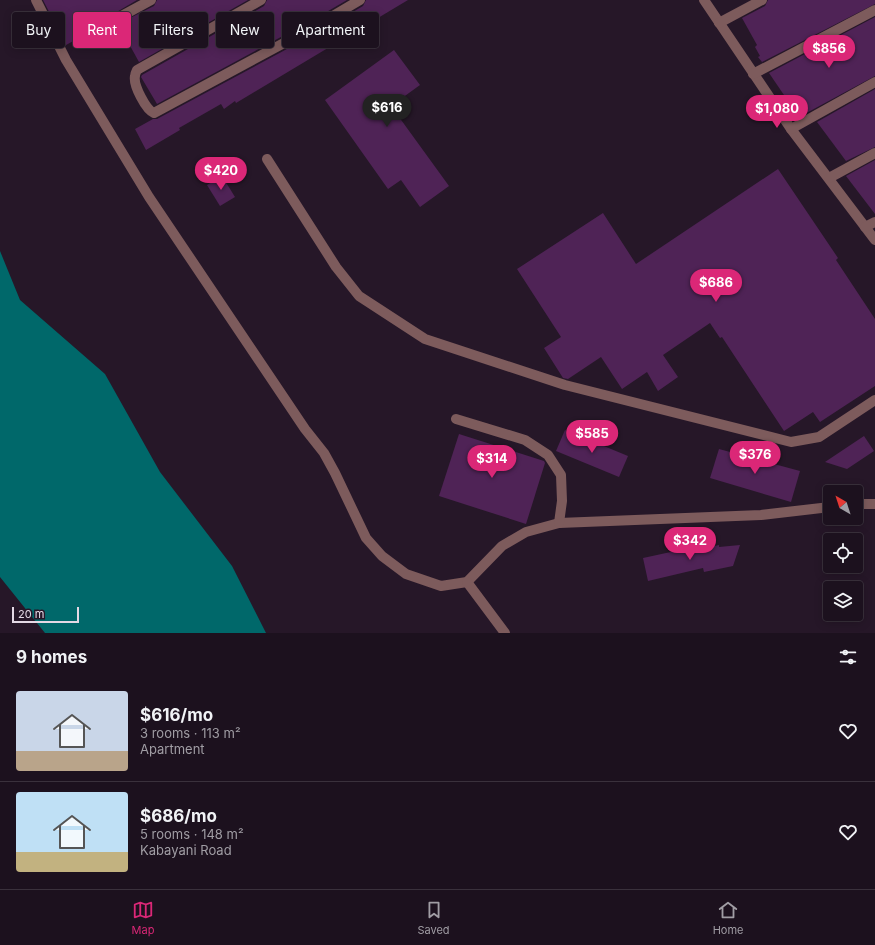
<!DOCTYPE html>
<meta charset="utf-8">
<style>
:root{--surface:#1c111e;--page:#251a27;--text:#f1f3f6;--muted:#a09da4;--line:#3a313c;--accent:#db2777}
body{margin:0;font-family:Inter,sans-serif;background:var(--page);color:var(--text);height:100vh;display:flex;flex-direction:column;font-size:15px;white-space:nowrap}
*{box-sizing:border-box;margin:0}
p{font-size:13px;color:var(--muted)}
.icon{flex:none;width:22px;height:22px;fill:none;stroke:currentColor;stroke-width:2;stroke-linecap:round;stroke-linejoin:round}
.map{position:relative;height:633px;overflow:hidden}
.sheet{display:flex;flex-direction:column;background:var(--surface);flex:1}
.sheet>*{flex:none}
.guide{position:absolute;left:12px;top:12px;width:400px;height:36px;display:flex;gap:8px}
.needle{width:26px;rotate:321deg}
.tools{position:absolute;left:823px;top:485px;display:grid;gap:8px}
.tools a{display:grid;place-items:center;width:40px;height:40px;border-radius:4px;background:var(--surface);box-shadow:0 2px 10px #0003,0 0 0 1px var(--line);font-size:20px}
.scale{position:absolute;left:12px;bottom:10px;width:67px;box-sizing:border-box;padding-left:4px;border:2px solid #e4d9e5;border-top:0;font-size:11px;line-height:14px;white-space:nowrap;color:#e4d9e5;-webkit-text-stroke:3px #261728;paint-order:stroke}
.price{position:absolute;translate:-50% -34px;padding:0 9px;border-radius:14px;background:var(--accent);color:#fff;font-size:13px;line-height:26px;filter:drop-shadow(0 1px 2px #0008)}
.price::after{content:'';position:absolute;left:50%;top:24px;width:12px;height:9px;margin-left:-6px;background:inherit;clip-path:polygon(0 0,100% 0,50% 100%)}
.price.active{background:#222;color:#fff}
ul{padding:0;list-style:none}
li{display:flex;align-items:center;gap:12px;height:100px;padding:0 16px}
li+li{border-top:1px solid var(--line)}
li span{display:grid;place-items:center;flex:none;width:112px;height:80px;border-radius:4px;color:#555}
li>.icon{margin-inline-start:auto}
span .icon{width:48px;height:48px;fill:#fffc;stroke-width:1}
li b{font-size:17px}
h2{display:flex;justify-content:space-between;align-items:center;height:48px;padding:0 16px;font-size:17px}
.chip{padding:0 14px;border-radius:4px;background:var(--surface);box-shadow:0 2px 10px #0003,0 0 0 1px var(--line);font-size:14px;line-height:36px}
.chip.active{background:var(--accent);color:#fff}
.dock{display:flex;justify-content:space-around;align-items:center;height:56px;border-top:1px solid var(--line);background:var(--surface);font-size:11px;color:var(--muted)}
.dock a{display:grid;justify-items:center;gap:2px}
.dock .active{color:var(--accent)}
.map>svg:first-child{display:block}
</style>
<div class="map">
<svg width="875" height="633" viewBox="0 0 875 633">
<rect width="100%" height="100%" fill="#261728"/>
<polygon fill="#00686a" points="0,251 20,300 105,374 160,472 232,566 266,633 45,633 0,577"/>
<g fill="#4f2356">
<polygon points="43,0 137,0 115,13 112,15 112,20 66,45"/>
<polygon points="157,0 248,0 139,62 118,24 154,6"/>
<polygon points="267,0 347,0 318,17 157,104 141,77 142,75 264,6"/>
<polygon points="366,0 408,0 236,103 235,101 224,109 221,104 179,128 180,130 146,150 135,129 153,119 157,119 324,29 363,6"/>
<polygon points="768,0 875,0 875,4 762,62 758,57 760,56 755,47 757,45 742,18 765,6"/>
<polygon points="875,17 875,76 799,117 769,73"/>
<polygon points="394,50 420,85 391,106 449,186 420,207 401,180 388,189 325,100"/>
<polygon points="875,89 875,147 846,161 817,122"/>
<polygon points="875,160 875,214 846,176"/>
<polygon points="778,169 838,258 836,260 875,319 875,386 820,422 813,412 784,431 722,337 720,338 710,323 663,355 678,377 658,391 647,372 622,389 601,357 568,379 563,378 544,348 561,337 517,269 603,213 636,264"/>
<polygon points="222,176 235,197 220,206 207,185"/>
<polygon points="565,430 628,456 619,477 556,451"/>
<polygon points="459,434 544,461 545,463 526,524 439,496"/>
<polygon points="864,436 874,451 847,469 825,462"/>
<polygon points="719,449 800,471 791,502 710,478"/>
<polygon points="719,545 719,547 740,545 733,566 704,572 703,568 648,581 643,558 680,550 681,553"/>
</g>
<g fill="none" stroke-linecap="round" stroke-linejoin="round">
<g stroke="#7d5b5c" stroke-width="10">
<polyline points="36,0 66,60 149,197 305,429 324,453 335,473 366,538 382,556 406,574 441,586 467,582 502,546 526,532 559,523 761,515 830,507"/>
<path d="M261,0L137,70C136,72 135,74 135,76C133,85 146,110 154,113L321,23L360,0"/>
<polyline points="704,0 791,129 875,240"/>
<polyline points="118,18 151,0"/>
<polyline points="719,23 762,0"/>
<polyline points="753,74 875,10"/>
<polyline points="791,129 875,82"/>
<polyline points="267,159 336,267 359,296 425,339 565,385 791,442 819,437 875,400"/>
<polyline points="829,178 875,153"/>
<polyline points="865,227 875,222"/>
<polyline points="456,419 525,440 548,455 561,475 562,501 559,523"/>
<polyline points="856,504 875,504"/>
<polyline points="467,582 505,633"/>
</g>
</g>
</svg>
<div class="tools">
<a><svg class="needle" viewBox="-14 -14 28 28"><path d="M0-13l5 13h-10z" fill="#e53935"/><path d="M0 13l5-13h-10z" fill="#a09da4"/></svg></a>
<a><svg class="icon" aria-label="locate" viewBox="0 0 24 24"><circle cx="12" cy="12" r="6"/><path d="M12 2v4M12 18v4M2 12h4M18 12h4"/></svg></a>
<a><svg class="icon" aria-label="layers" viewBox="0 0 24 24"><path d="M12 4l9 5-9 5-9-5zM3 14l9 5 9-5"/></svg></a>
</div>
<div class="scale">20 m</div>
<b class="price" style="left:829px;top:69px">$856</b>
<b class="price active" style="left:387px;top:128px">$616</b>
<b class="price" style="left:777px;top:129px">$1,080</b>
<b class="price" style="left:221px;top:191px">$420</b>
<b class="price" style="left:716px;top:303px">$686</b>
<b class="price" style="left:592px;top:454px">$585</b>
<b class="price" style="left:755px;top:475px">$376</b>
<b class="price" style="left:492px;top:479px">$314</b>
<b class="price" style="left:690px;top:561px">$342</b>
<div class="guide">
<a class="chip">Buy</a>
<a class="chip active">Rent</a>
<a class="chip">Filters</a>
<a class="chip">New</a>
<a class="chip">Apartment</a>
</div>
</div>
<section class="sheet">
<h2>9 homes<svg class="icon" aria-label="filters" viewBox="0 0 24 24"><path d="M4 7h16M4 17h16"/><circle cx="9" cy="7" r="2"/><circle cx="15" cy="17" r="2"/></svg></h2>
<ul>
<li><span style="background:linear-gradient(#c9d6e8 75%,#b9a48a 0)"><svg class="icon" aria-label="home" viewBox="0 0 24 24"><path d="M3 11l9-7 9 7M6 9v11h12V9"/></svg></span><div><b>$616/mo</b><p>3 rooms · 113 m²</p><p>Apartment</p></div><svg class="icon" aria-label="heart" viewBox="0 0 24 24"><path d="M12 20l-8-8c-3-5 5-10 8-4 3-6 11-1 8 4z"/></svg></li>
<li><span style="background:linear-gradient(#bfe0f5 75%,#c2b280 0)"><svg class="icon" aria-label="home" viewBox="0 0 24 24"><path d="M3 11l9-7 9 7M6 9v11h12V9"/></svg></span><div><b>$686/mo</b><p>5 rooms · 148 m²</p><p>Kabayani Road</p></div><svg class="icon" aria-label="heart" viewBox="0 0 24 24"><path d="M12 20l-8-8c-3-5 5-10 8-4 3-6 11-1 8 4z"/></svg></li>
</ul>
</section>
<nav class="dock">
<a class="active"><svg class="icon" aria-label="map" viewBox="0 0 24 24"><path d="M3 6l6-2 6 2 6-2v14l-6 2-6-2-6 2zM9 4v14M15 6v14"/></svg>Map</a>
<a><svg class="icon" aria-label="saved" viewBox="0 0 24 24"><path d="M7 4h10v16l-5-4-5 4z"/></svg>Saved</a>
<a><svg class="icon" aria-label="home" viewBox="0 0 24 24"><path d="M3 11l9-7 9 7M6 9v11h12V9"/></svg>Home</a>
</nav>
